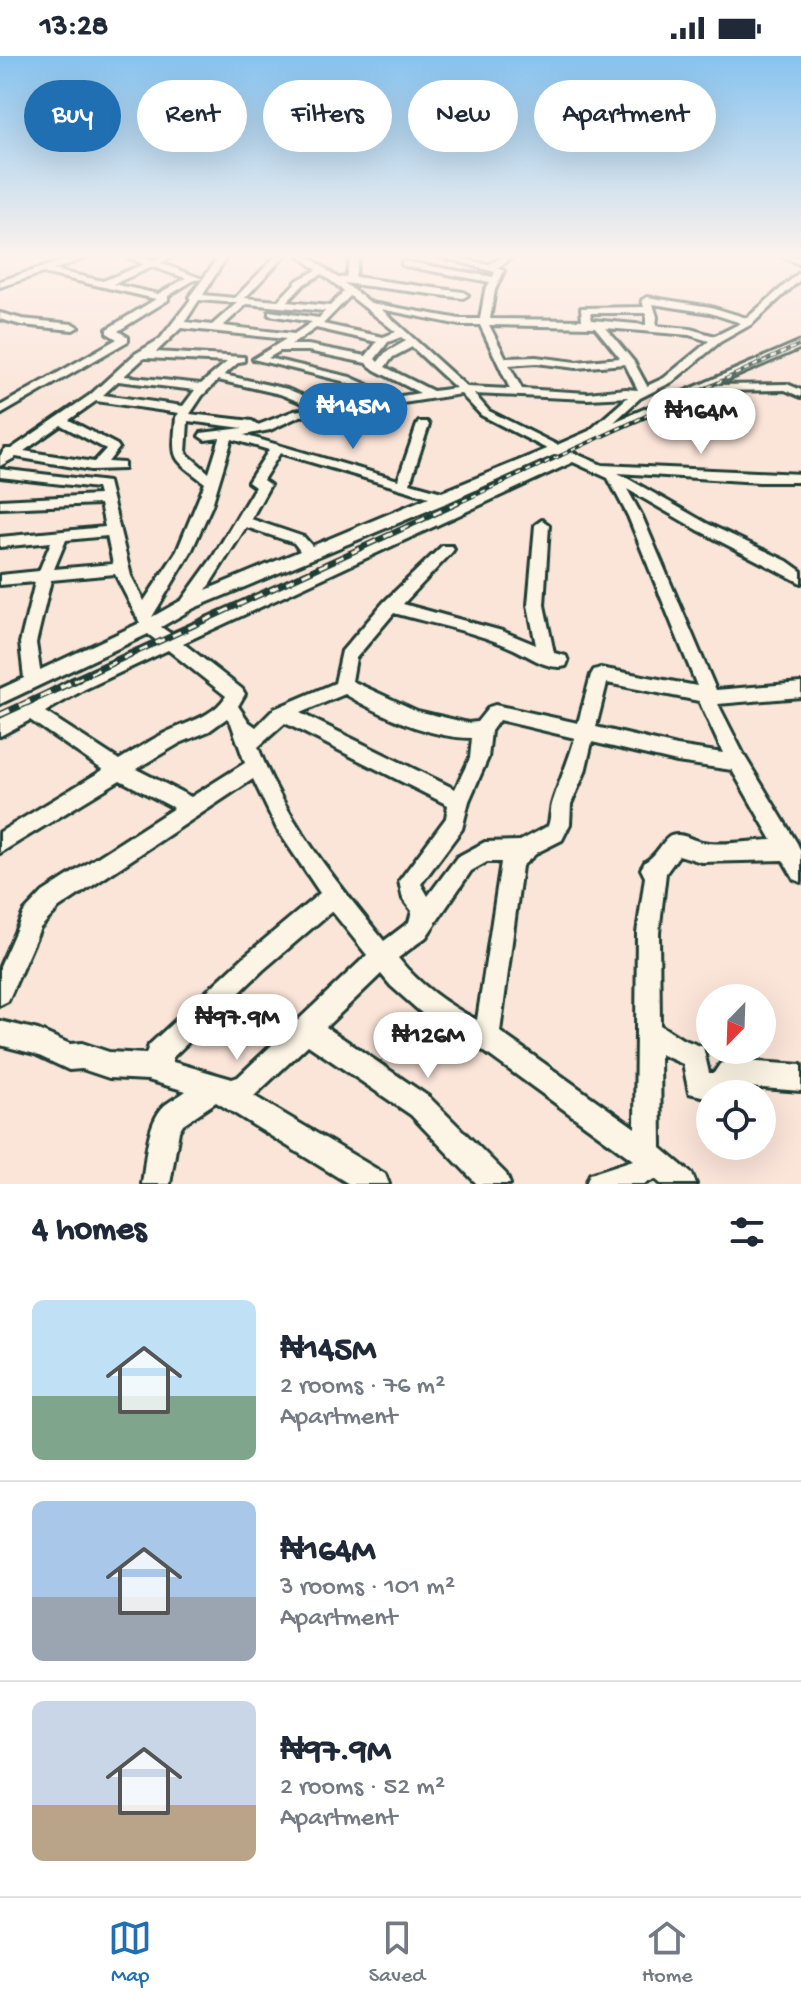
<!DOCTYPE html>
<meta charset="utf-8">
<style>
:root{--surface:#fff;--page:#f2f2f3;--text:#1f2937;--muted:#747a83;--line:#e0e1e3;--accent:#1f6fb2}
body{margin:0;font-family:"Gochi Hand",sans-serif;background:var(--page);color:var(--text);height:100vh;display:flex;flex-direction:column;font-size:30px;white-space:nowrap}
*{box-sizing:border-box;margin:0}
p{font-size:26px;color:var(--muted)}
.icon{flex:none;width:44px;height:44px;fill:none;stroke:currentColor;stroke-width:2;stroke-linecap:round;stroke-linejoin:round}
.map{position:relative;height:1128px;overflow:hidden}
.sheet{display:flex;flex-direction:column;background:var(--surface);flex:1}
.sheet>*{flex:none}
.hud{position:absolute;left:24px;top:24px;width:754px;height:72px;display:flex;gap:16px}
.needle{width:52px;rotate:203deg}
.controls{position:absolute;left:696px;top:928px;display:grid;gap:16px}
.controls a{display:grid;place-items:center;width:80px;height:80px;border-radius:50%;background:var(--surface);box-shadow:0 8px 32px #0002;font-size:40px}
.price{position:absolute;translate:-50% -68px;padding:0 18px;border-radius:28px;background:#fff;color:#222;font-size:26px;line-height:52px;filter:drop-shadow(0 2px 4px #0008)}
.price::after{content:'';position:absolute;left:50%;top:48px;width:24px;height:18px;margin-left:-12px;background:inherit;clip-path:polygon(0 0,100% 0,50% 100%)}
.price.on{background:var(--accent);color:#fff}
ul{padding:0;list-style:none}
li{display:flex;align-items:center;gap:24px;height:200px;padding:0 32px}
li+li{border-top:2px solid var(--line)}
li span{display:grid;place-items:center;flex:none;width:224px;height:160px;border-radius:12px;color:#555}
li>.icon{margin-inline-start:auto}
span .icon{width:96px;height:96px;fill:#fffc;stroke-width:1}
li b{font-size:34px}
h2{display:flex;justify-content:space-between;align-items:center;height:96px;padding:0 32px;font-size:34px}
.tag{padding:0 28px;border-radius:36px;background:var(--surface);box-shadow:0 8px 32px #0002;font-size:28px;line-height:72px}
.tag.on{background:var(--accent);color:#fff}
.status{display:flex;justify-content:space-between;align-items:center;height:56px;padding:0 40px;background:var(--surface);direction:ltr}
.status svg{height:22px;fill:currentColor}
.tab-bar{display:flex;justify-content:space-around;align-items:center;height:112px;border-top:2px solid var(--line);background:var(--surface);font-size:22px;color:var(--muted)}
.tab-bar a{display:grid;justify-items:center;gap:4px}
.tab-bar .on{color:var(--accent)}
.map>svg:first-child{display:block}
</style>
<div class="status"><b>13:28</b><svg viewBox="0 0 49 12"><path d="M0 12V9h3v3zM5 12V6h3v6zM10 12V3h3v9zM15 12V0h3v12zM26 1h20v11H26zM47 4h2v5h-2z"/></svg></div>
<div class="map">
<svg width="801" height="1128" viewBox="0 0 801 1128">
<rect width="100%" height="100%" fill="#fbe4d8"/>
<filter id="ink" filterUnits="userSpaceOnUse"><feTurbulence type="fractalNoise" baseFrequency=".0125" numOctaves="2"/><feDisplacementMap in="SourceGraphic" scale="16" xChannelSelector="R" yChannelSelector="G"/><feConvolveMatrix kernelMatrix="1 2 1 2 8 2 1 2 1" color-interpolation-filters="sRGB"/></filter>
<g filter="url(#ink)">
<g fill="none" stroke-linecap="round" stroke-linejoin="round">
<defs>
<g id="minor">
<path d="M78,200H89L53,214L103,225L144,208L124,200H136L152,205L164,200H174L160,207L203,223L219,200H227L203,239L235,242L276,200H284L245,242L278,245L298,224L317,214L299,200H308L338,222L346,221L351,200H359L355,221L463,236L468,239L463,242L344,227L371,247L460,263H480L485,234L490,226L405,210L402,209V205L493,221L495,216L440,200H452L488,209L505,200H514L497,212L504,215L495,234L490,263L582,264L581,252L644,251L642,244L647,241L711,251L747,262L801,215V223L752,268L720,286L672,326L640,342L614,366L801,285V292L716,329L787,328L801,334V341L785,334L704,335L567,394L602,409L801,418V426H759L618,417L708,468L787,505L801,515V527L698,474L627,433L642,460L716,634L801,627V641L718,648L745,701L797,787L801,796V826L794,823L783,804L701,806L679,799L666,817L659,877L660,969L682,983L703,991L709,1017H714L720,1008L729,1004L801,1009V1035L735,1030L730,1038H710V1042L689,1037L683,1008L660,998L661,1092L692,1118L696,1128H661L655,1123L644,1128H586L590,1118L633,1104L478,991L434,968L391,930L381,918L326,971L429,1041L506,1118L510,1128H477L411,1059L308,989L254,1040L385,1118L389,1128H349L216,1046L183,1068L179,1075L170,1128H142C146,1104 146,1067 165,1049C171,1044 180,1040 186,1035L148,1024L109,1022L82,1013L69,1014L35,998L0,989V965L38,974L70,988L82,987L109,996L146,998L149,989L247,898L320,837L277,773L253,723L59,852L40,872L8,945L0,949V910L24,856L43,836L174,752L120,724L0,797V776L103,714L30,664L0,680V663L73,623L157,585L148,578L0,648V633L24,622L20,587L35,526L0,529V519L39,515L51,486L0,491V481L105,471L100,448L0,452V444L99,439L97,432L0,421V413L108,426L131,520L144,545L177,495L205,427C169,399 173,405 176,361L179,357L96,345L69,364L117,389L119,392L108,406L124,407V413L91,414L16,401L0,410V400L5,393H11L90,339L135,298L160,283L191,243L189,241L203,223L194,224L168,240V244L118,275L128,281V285L0,359V350L117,283L107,277V273L156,243L43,217L0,231V225ZM152,211L186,222L158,238L113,228ZM322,218L344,235L330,250L287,246L304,228ZM350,240L396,276L383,281L323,268ZM199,244L237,247L212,269L185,266ZM247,248L325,255L319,262L269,255V259L312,266L294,278L223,270ZM653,248L710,257L741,267L715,280L690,273L656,270L657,261ZM381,253L460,269H480L510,333L467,331ZM590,257H646V269L592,264ZM489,269L595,271L620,302L576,306L536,301L506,302ZM181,272L286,283L253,303L342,325L381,344L331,351L287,333L224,319L239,306L244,305V301L156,296ZM316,272L377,286L366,300L308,289H291ZM606,272L689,279L709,285L664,322L647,330L634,306ZM401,281L406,285L385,297L378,306L375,303L388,286ZM412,291L456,332L433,335L385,311L393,301ZM280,295H308L366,307L375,314L420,337L395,341L350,321L268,302ZM144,302H147L227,306L201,328L124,320ZM536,307L576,312L625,308L638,334L626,333L588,337L522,333L509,309ZM218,324L280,338L315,352L294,355L258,369L252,365L190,358L202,340ZM118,325L195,334L183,350L103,339ZM461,338L481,359L547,393L442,436L410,427L429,369L427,366H419L417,369L398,424L244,379L270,374L300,360L345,356ZM474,338L588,343L628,341L589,375L557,389L489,355ZM188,365L243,372L201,377L199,380L205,384L220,382L209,417L186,397ZM61,369L106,393L94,406L24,395ZM232,383L269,394L248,426L255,431L213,501L182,544L152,561L191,496L212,449ZM280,397L429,441L312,490L304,481L251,463L270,429L263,424ZM556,398L562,401L171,578L161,571L194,552L451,445ZM573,406L608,422L628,460L697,630L600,612L594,614L591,619L578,667L495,649L489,651L477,666L468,667L417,655L352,625L356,602L394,557C433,568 477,576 514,593C529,600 549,615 566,610L568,605L566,600L554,597L544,549L549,469L542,464L535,469L528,549L536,589L502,575L403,548L452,496L454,493L452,490H442L384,546L342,595L335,627L274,653L256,671L249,666L238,650L245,638L242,633L183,587ZM246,471L294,487L300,495L206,534ZM107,480L113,508L54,513L66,484ZM115,518L140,567L40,614L36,587L51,524ZM168,594L226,640C212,662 186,666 165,677C149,685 134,695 119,704L45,656L85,633ZM607,627L699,645L723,697L677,690L596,671ZM345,638C381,659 429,682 472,682L470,702L455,733L300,657ZM227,662L231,667L245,707L191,741L136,713L180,687L209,675ZM499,664L575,682C569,704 560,723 553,745C550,753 551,762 548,770L520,785L485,786L457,801L428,840L421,828L462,773L469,745L488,702L491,675ZM285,667L448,749L446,762L399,825L403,843L412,855L409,866L384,885C336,825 285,764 258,691ZM592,686L677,706L732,714L772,784C751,785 721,790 702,786C691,784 682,776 671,780C662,784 658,799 645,806L641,813L645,821L637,877L635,1072L500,976L522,810L538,796L562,784L570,768L571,748L585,716ZM487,806H501L477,964C448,949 419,929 398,902L426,881L471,815ZM332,855L367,899L238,1021L232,1023L173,1006L172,1002L263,914Z"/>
<polygon points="782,200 793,200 801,203 801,209"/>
<polygon points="0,257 22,263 73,268 78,271 73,274 21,269 0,263"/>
</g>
</defs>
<use href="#minor" stroke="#1f3d34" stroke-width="6"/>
<use href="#minor" fill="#fcf5e5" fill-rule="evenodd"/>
<defs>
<polyline id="rail-far2" points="454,449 801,288"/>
<polyline id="rail-far1" points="74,625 458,447"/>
<polyline id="rail" points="0,659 79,623"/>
</defs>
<use href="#rail-far2" stroke="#1f3d34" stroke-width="4"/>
<use href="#rail-far1" stroke="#1f3d34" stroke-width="6"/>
<use href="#rail" stroke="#1f3d34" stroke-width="7"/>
<use href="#rail-far2" stroke="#fcf5e5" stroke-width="2" stroke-dasharray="5" stroke-linecap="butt"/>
<use href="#rail-far1" stroke="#fcf5e5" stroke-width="3" stroke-dasharray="9" stroke-linecap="butt"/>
<use href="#rail" stroke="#fcf5e5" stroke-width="4" stroke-dasharray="11" stroke-linecap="butt"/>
</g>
</g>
<linearGradient id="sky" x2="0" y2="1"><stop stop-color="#87c3ef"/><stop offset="0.56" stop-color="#fdf3ed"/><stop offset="1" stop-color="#fdf3ed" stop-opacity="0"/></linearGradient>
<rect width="801" height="358" fill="url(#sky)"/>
</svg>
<div class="controls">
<a><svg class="needle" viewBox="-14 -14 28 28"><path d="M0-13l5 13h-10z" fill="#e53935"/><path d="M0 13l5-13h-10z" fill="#747a83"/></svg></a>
<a><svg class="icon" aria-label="locate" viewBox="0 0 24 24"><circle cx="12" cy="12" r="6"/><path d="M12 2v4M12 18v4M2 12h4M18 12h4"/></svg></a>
</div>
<b class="price on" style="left:353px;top:395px">₦145M</b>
<b class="price" style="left:701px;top:400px">₦164M</b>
<b class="price" style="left:237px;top:1006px">₦97.9M</b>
<b class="price" style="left:428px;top:1024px">₦126M</b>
<div class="hud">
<a class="tag on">Buy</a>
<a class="tag">Rent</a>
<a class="tag">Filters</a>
<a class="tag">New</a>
<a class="tag">Apartment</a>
</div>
</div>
<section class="sheet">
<h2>4 homes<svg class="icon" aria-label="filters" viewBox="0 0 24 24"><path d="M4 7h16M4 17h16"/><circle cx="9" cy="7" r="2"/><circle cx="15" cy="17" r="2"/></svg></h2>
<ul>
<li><span style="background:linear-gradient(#bfe0f5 60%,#7fa58c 0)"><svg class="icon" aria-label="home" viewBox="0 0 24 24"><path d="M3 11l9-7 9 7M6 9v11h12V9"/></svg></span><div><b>₦145M</b><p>2 rooms · 76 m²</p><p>Apartment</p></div></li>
<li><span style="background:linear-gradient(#a9c7e8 60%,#9aa5b1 0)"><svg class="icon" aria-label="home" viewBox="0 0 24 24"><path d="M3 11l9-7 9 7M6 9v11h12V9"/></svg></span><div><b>₦164M</b><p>3 rooms · 101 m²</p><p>Apartment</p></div></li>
<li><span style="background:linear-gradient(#c9d6e8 65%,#b9a48a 0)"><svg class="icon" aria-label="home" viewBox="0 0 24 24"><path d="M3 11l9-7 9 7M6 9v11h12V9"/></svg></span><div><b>₦97.9M</b><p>2 rooms · 52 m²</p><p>Apartment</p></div></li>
</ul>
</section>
<nav class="tab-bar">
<a class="on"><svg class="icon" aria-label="map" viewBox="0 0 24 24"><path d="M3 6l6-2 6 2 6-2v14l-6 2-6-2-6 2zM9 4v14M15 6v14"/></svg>Map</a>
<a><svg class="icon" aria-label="saved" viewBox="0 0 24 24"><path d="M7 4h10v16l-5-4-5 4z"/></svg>Saved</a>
<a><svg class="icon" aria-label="home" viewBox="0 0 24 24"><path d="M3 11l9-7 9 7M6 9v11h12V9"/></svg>Home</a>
</nav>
